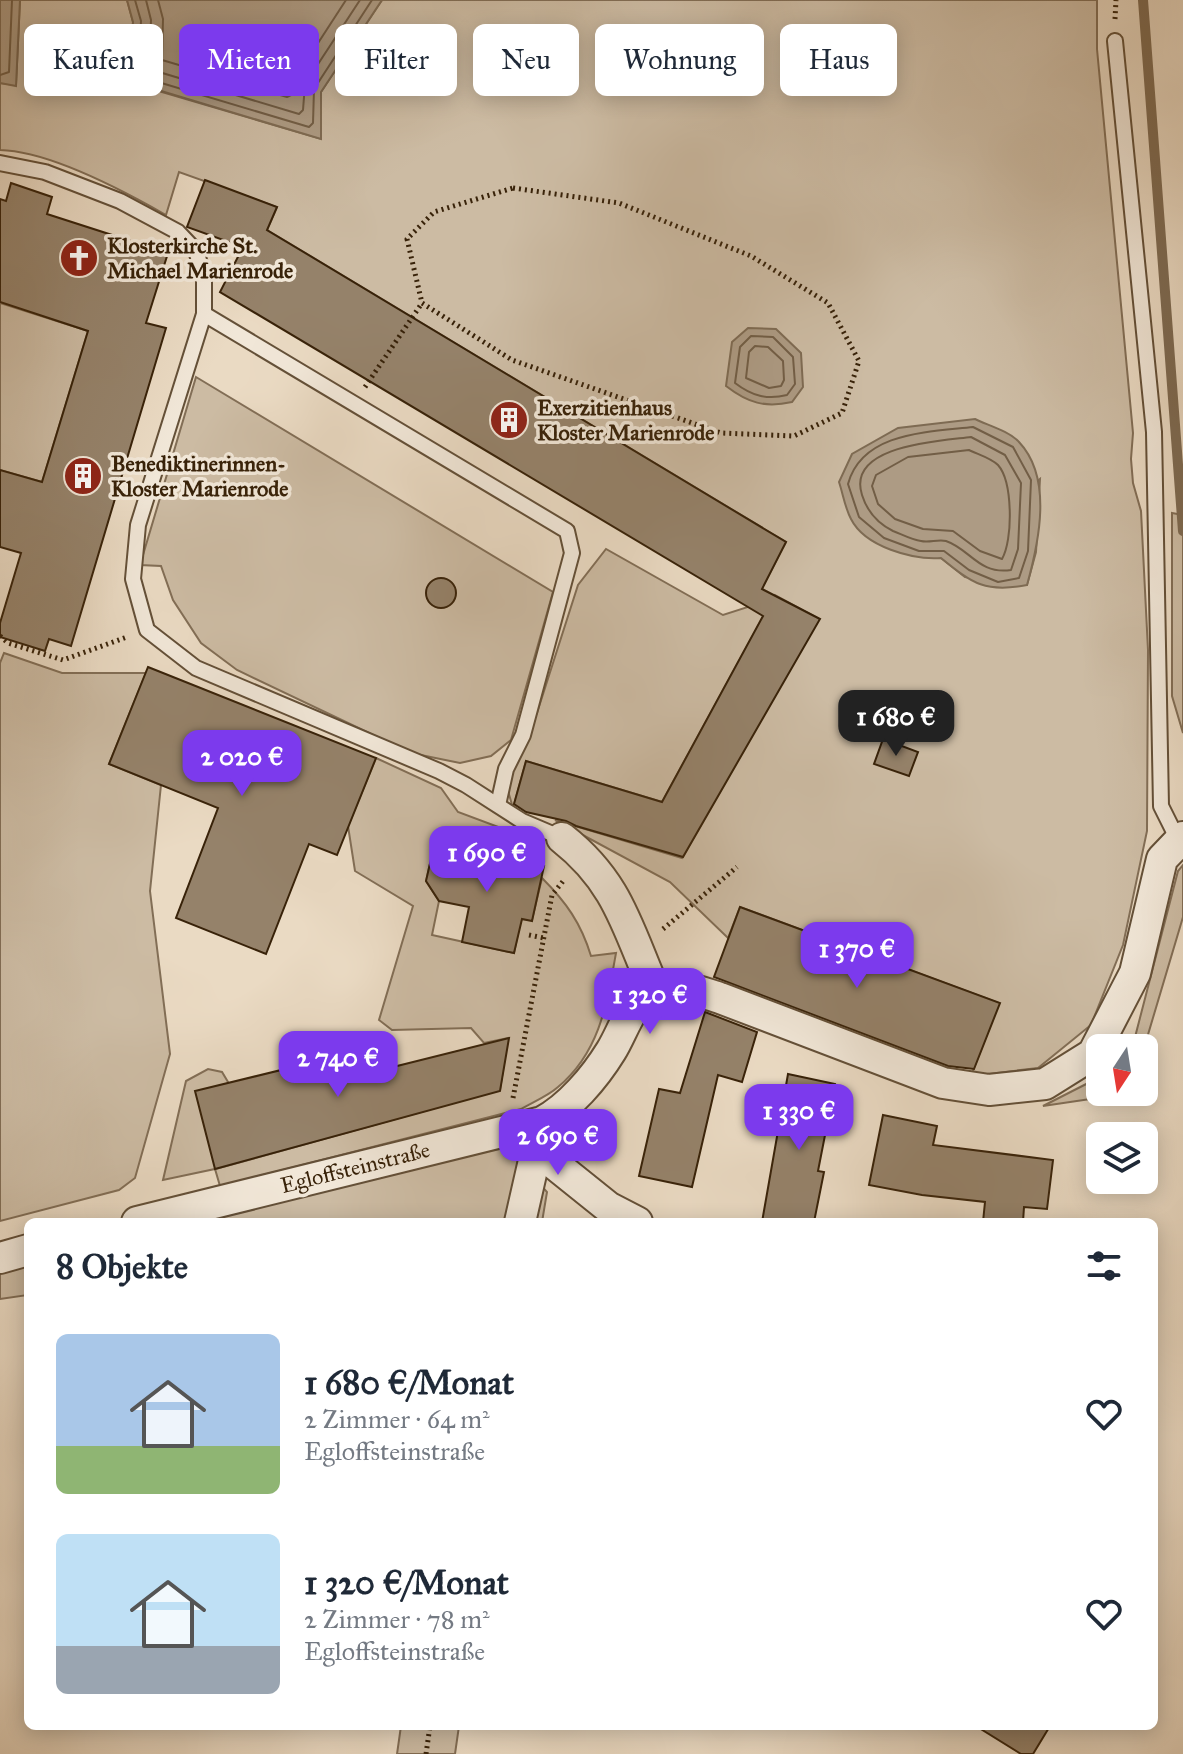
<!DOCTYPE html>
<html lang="de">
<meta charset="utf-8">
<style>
:root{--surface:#fff;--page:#f6f6f7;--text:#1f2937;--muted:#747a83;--accent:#7c3aed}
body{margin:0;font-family:"IM FELL Great Primer",serif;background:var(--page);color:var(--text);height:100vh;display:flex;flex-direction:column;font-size:30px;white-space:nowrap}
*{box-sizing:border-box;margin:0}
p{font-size:26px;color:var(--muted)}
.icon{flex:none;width:44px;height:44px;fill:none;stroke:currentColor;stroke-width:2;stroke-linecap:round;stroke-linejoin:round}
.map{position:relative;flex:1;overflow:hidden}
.drawer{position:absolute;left:24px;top:1218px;width:1134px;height:512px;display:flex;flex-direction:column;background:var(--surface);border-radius:12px;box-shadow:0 4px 20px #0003}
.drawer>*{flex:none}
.guide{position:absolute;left:24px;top:24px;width:1136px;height:72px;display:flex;gap:16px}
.needle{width:52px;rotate:192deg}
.controls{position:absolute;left:1086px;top:1034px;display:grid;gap:16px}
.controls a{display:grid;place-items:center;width:72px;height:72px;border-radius:12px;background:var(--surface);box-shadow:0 4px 20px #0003;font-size:40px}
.price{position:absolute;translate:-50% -68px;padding:0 18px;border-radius:16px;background:var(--accent);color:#fff;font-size:26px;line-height:52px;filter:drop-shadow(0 2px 4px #0008)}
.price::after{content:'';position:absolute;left:50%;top:48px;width:24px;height:18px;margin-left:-12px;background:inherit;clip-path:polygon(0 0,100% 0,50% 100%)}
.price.current{background:#222;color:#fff}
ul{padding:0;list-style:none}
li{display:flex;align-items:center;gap:24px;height:200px;padding:0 32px}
li span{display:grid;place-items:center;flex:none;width:224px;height:160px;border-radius:12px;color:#555}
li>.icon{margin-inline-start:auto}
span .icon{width:96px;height:96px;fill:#fffc;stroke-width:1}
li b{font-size:34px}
h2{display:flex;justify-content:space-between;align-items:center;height:96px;padding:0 32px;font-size:34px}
.tag{padding:0 28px;border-radius:12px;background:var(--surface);box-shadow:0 4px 20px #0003;font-size:28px;line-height:72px}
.tag.current{background:var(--accent);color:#fff}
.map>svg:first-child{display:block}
</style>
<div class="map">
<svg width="1183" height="1754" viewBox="0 0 1183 1754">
<rect width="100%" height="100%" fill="#eadac3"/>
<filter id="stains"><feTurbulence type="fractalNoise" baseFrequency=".0025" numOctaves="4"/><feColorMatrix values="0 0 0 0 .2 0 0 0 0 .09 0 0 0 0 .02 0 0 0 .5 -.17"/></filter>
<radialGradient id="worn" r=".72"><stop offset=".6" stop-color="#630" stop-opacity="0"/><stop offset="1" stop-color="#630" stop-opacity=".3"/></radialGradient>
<g fill="#ccbba3" stroke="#826e56" stroke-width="2" fill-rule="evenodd">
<path d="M20,0H127L133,22L128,82L321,139V92L382,0H1097V49L1133,433L1131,459L1133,483L1141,511L1148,650L1147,831L1123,945L1091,1025L1038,1068L971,1076L999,1003L740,907L728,938L670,882L555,820L682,858L819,619L775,595L662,802L526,761L513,808L508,791L517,756L537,713L578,585L606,549L723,615L748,607L762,588L786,542L267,230L277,207L179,172L166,215C124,191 48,151 0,150V83L16,85ZM1040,479L1036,552L1027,585L965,577L941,558Z"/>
<polygon points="0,303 88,331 42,482 0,470"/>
<polygon points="196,377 553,592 511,740 491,756 460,763 411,753 237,670 201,643 173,600 161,566 140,565"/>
<polygon points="1172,513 1183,515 1183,733 1172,696"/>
<polygon points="4,653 62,673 146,673 109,764 161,785 150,891 170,1054 135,1178 119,1190 0,1221 0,663"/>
<path d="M376,758L441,788L458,812L544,844L543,849C493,839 477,829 431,859L426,881L439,901L432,935L514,953L521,919L532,920L542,878C566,902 581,923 591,956L616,953C607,1003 600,1052 558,1087C548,1096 533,1102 521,1109L220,1186L215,1169L163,1180L186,1081L208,1069L222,1072L228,1082L216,1169L500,1090L508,1038L484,1043L471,1028L392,1030L379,1020L413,906L355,871L348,826Z"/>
<polygon points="1183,865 1183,917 1144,1048 1128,1048 1134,1041 1178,871"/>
<polygon points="1100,1077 1100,1092 1131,1093 1043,1106"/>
<polygon points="492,1143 513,1153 547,1192 542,1222 189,1222"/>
<polygon points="28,1264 28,1295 0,1299 0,1271"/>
<polygon points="401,1726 459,1726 455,1754 397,1754"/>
</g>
<g fill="#ad9b84" stroke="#7e6b53" stroke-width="2">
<polygon points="0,0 20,0 16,86 0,83"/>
<polygon points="127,0 382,0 321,92 321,139 128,81 133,22"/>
<path d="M748,328L776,329L801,353L803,387L792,402C765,408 748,403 726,386L732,342Z"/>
<path d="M975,419C987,425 1009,431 1019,442C1053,478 1039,542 1027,585C986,593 973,584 941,558C913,560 865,547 851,519C845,508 843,494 839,482L852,454L898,428Z"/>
</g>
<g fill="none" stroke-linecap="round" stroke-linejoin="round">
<g stroke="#725e46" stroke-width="2">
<polyline points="135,0 141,21 138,76 309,127 313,123 314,89 372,0"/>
<polyline points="146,0 151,20 149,69 299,114 303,110 305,84 360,0"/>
<polyline points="158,0 163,19 162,60 287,97 291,95 296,77 346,0"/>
<polyline points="0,75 9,72 12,0"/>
<path d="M751,336L773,337L793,357L795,384L787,395C767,400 752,396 735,383L740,347Z"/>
<polygon points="755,346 768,347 783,361 784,380 781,386 769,388 746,378 749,352"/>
<path d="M973,427L1013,447L1031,480L1028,551L1019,578L998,582L969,570L944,551H919L884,538L859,517L848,484C862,432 928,432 973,427Z"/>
<path d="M971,437L1005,455L1021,483L1018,549L1011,570C979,575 970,549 946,541C938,539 929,543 921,541C912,540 901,534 893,531C877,523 867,511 862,495C846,445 940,441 971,437Z"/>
<path d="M969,450C977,454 991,458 998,465C1013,482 1013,540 1002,559L980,551L953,531L923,529L895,519L878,504L872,486L876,475L908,457Z"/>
</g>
<polyline stroke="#7e6b53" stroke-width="10" points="1143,0 1183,531"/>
</g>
<g fill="#95826a" stroke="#382209" stroke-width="2">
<polygon points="205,180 277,207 267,230 786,542 762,589 820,619 683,857 576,826 566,821 526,812 514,804 526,761 662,802 763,616 220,292 243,247 187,227"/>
<polygon points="11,183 52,197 47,214 168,253 146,323 166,328 71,646 49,639 45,651 0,637 0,623 21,553 0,547 0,470 42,482 88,331 0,302 0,199 6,201"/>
<circle cx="441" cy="593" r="15"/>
<polygon points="148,667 376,758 337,855 309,844 266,954 176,918 218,808 109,764"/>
<polygon points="883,739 918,752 909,776 874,764"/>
<polygon points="450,846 544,866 532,921 522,919 514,953 462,942 469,907 439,901 426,881 431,859"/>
<polygon points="740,907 1000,1003 974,1069 948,1066 714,977"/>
<polygon points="705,1012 757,1032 742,1082 718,1075 692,1187 639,1176 659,1089 680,1093"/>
<polygon points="509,1038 500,1091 215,1169 195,1091 363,1050 369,1073"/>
<polygon points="788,1074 835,1084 818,1171 824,1172 814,1222 762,1222"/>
<polygon points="883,1115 937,1126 933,1145 1053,1160 1047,1209 1024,1207 1023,1222 983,1222 985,1202 922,1195 869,1185"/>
<polygon points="976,1726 1050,1726 1033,1754 1021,1754"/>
</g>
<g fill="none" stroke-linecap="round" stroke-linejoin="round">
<defs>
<g id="lane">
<polyline points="1115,41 1154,432 1161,806 1178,840"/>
<polyline points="0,163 45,172 120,201 178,232 196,251 204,276 204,314 138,525 133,579 147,630 196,668 439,771 466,785 522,821 562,838"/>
<polyline points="204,314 567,531 572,553 523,735 506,769 498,805"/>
</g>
<g id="street">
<path d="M562,838C618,882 627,927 654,989"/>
<polyline points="537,1150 608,1207 637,1222"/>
<path d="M137,1222L542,1122C569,1108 595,1077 611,1051C623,1032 631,1001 653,990C673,980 700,992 720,998L943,1083L989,1090L1045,1084L1093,1054L1135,973L1162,859L1183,837"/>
<polyline points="520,1222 540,1134"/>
<polyline points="0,1258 28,1250"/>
</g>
</defs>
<use href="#lane" stroke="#645038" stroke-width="18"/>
<use href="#street" stroke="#645038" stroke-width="34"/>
<g stroke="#382209" stroke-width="5" stroke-dasharray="2 4" stroke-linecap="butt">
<polyline points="1115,19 1116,0"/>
<polygon points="513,188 619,203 751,256 828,303 859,361 842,413 794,436 721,433 512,360 422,303 407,239 434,212"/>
<polyline points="365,387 422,303"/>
<polyline points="0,636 8,643 63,660 127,637"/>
<polyline points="663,929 737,867"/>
<polyline points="529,935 544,938"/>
<polyline points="513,1098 552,895 564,880"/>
<polyline points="426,1754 430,1726"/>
</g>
<use href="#lane" stroke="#f1e7d8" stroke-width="14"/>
<use href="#street" stroke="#f1e7d8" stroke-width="30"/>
</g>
<defs>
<symbol id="church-disc" viewBox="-11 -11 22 22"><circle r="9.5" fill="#8f2418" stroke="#f1e7d8"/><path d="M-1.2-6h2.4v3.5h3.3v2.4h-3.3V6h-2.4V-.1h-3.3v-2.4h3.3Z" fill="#fff"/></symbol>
<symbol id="building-disc" viewBox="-11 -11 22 22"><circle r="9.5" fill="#8f2418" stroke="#f1e7d8"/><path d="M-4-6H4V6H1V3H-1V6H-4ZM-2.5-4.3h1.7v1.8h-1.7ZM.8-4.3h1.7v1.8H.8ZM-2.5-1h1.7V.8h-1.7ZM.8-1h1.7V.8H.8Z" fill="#fff"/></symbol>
</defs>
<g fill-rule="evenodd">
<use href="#church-disc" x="57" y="236" width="44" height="44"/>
<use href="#building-disc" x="487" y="398" width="44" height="44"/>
<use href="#building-disc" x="61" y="454" width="44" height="44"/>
</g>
<g text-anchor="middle" stroke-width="7" stroke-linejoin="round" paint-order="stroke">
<g font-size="22" font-weight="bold" fill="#382209" stroke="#f1e7d8" text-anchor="start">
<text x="107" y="253">Klosterkirche St.<tspan x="107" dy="25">Michael Marienrode</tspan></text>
<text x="537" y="415">Exerzitienhaus<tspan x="537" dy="25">Kloster Marienrode</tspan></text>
<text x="111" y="471">Benediktinerinnen-<tspan x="111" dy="25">Kloster Marienrode</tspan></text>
</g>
<g font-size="22" fill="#382209" stroke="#f1e7d8">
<text transform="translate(355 1167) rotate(-14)" y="8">Egloffsteinstraße</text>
</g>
</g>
<rect width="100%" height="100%" filter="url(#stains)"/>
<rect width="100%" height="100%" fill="url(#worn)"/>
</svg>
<div class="controls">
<a><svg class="needle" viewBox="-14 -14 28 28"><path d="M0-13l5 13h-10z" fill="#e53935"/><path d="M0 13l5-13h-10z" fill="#747a83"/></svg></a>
<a><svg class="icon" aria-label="layers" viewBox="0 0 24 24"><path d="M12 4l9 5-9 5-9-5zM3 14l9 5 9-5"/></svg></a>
</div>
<b class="price current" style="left:896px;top:758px">1 680 €</b>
<b class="price" style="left:242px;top:798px">2 020 €</b>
<b class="price" style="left:487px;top:894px">1 690 €</b>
<b class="price" style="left:857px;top:990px">1 370 €</b>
<b class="price" style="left:650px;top:1036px">1 320 €</b>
<b class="price" style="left:338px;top:1099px">2 740 €</b>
<b class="price" style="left:799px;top:1152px">1 330 €</b>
<b class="price" style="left:558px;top:1177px">2 690 €</b>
<div class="guide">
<a class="tag">Kaufen</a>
<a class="tag current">Mieten</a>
<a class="tag">Filter</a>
<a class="tag">Neu</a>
<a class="tag">Wohnung</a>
<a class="tag">Haus</a>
</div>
<section class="drawer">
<h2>8 Objekte<svg class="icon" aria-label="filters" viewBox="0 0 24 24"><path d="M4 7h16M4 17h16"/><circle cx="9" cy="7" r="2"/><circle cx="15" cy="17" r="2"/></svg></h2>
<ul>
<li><span style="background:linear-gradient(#a9c7e8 70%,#8fb573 0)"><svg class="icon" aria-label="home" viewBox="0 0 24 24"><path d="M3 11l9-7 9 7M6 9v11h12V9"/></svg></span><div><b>1 680 €/Monat</b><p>2 Zimmer · 64 m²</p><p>Egloffsteinstraße</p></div><svg class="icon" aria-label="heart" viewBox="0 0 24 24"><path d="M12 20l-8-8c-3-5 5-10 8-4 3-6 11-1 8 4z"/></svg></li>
<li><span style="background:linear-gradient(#bfe0f5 70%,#9aa5b1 0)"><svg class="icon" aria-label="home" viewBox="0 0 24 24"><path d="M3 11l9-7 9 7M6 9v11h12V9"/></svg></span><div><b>1 320 €/Monat</b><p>2 Zimmer · 78 m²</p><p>Egloffsteinstraße</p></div><svg class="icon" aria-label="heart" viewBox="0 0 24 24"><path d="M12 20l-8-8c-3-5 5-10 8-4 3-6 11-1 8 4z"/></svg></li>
</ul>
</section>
</div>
